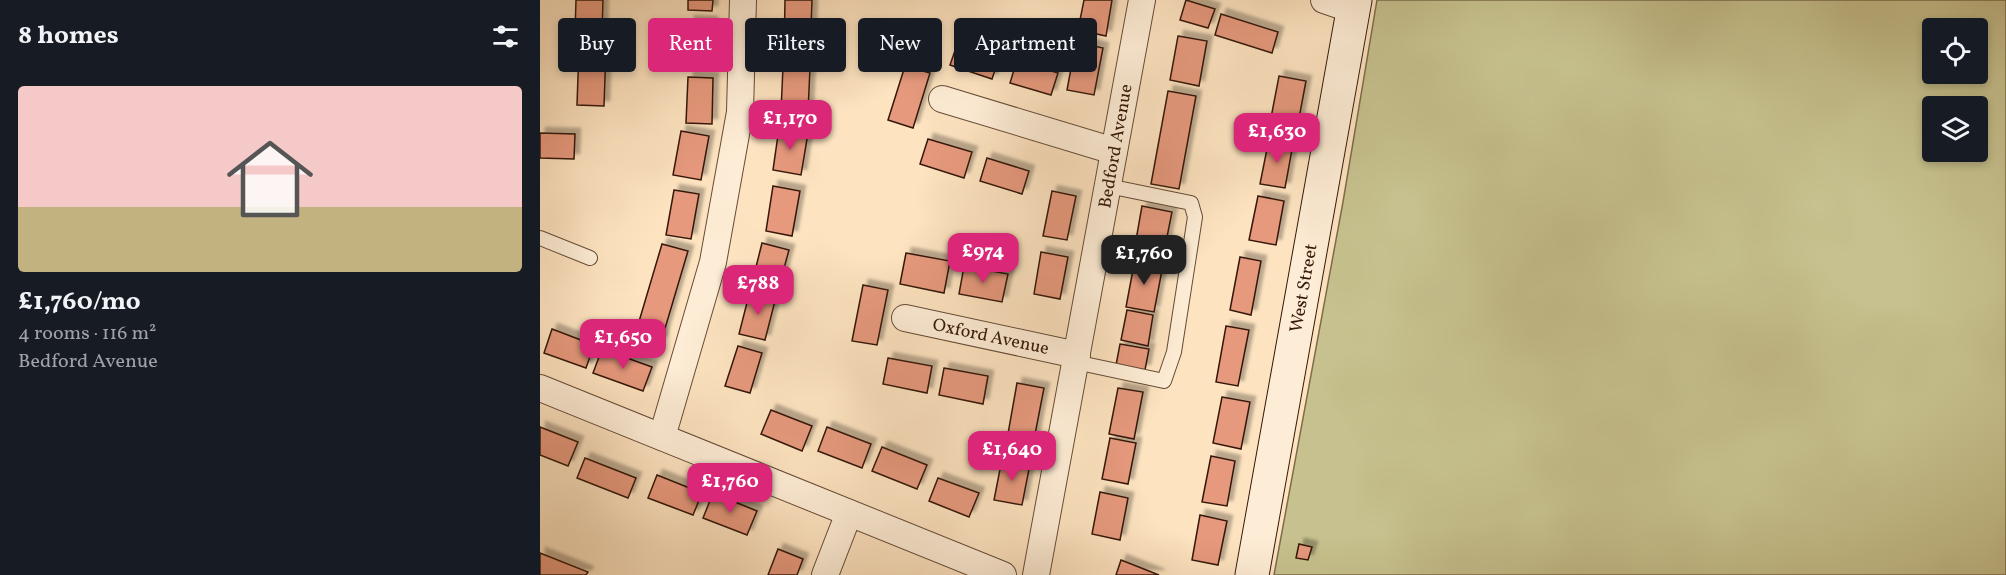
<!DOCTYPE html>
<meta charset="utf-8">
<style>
:root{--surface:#171b24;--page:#242831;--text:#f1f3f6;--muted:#9ea1a6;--accent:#db2777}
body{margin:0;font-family:Vollkorn,serif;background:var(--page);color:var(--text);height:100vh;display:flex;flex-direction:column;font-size:22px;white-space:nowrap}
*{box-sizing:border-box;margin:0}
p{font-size:20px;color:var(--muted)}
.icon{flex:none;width:33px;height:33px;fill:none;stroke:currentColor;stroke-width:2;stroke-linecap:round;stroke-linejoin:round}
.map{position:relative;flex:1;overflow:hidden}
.drawer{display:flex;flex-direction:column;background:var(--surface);width:540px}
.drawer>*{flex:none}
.hud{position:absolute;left:18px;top:18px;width:570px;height:54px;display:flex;gap:12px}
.controls{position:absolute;left:1382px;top:18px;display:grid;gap:12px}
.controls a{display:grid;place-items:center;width:66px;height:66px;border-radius:6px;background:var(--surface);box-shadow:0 3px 9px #0003;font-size:30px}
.price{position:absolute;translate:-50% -51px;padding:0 14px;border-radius:12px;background:var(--accent);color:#fff;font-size:20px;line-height:39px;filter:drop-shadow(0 2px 3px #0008)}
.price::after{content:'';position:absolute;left:50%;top:36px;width:18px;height:14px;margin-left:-9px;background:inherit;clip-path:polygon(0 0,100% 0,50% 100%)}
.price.current{background:#222;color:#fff}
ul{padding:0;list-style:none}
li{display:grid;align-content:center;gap:12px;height:318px;padding:0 18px}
li span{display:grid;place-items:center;height:186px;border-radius:6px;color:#555}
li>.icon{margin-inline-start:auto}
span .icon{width:108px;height:108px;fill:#fffc;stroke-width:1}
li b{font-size:26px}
h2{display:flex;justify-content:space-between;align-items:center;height:72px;padding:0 18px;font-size:26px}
.tag{padding:0 21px;border-radius:6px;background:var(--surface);box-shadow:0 3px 9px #0003;font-size:21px;line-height:54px}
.tag.current{background:var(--accent);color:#fff}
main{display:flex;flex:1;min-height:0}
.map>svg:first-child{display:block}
</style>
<main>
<section class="drawer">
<h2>8 homes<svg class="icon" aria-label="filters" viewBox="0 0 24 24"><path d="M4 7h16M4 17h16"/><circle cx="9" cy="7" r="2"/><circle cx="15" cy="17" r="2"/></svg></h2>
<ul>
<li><span style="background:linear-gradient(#f6c9c9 65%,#c2b280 0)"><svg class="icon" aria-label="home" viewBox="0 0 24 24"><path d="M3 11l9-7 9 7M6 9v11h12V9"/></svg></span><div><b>£1,760/mo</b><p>4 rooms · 116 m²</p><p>Bedford Avenue</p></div></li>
</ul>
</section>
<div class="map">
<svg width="1466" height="575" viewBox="0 0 1466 575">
<defs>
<filter id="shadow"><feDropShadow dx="5.5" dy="-5.5" stdDeviation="1.5" flood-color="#0004"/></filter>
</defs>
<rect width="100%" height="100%" fill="#fde3c0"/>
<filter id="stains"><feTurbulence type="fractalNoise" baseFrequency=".00333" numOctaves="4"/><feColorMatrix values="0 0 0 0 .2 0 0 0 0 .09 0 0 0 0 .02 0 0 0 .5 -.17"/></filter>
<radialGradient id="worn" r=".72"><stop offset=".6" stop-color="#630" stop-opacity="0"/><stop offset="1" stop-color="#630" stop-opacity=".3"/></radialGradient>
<path fill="#c6c18e" stroke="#7d6c4b" stroke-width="1.5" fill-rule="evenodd" d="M837,0H1466V575H734L803,202ZM1392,28H1437V74H1392ZM1392,106H1437V152H1392Z"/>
<g fill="#e6997d" stroke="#341808" stroke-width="1.5" filter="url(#shadow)">
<polygon points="36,0 63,0 62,33 35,32"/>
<polygon points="148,0 173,0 172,11 148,10"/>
<polygon points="245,0 272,0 270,55 244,55"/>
<polygon points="544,0 572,0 566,36 538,30"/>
<polygon points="646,0 675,9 668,28 640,20"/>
<polygon points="681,14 738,32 732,53 675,35"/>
<polygon points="149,21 172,22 170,65 148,64"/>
<polygon points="638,36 667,41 659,86 630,80"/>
<polygon points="418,42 460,55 452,79 410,65"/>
<polygon points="536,42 563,48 554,95 527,90"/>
<polygon points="39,48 66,49 64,106 37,105"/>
<polygon points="477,60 518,73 511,95 470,83"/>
<polygon points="365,66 390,73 373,128 348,120"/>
<polygon points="243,67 270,68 268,112 241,111"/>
<polygon points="739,76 766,81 757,129 730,123"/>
<polygon points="148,77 173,78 172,124 146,123"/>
<polygon points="628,91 656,96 639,189 611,184"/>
<polygon points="239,128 268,133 261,175 233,170"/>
<polygon points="141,131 169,136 161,180 133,175"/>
<polygon points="0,133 35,134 34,159 0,158"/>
<polygon points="388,139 432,152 424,178 380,164"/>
<polygon points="729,139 753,144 745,188 720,184"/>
<polygon points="447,158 489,171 482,194 440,181"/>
<polygon points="233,186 260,191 252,236 226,231"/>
<polygon points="134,190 159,194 151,239 126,235"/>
<polygon points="512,191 536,196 527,240 503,236"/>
<polygon points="718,196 744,201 736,245 709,240"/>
<polygon points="602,206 632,212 622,262 593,257"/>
<polygon points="222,243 249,250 237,294 211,287"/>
<polygon points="122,244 148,251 121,342 95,335"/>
<polygon points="501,252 528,257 520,299 494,294"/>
<polygon points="366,253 410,261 404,293 360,284"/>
<polygon points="700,257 721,261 711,315 690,310"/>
<polygon points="595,259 623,265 614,312 586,307"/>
<polygon points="424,266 468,274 462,302 419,294"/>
<polygon points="323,285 348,290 337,345 312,341"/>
<polygon points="210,291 236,297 225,340 199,334"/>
<polygon points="587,310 613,315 608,346 581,340"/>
<polygon points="686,326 709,330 698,386 676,382"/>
<polygon points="12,329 54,345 46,368 4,353"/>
<polygon points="580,344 609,349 605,370 576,365"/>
<polygon points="198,346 222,353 210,393 185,386"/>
<polygon points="62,349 112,367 103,391 53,373"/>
<polygon points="348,358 392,366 387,393 343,384"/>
<polygon points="404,368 448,376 443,404 399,395"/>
<polygon points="477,383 504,388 492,450 466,445"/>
<polygon points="578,388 603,392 594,439 569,434"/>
<polygon points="682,397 710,402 701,449 673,443"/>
<polygon points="231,410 272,426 262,451 221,434"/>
<polygon points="0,427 38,442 28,466 0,455"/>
<polygon points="287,427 331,444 322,468 278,451"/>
<polygon points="570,438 596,443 588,484 562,479"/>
<polygon points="342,447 387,465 377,489 332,471"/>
<polygon points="671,456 695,461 687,506 662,502"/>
<polygon points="45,458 96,478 88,498 37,478"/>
<polygon points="462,459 490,464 482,505 454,500"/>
<polygon points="117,475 162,493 153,515 108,498"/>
<polygon points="398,478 439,493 429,517 389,501"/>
<polygon points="560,492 588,498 580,540 552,534"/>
<polygon points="173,493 217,511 207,535 163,518"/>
<polygon points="660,515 687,521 678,565 652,560"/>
<polygon points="759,544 772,547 768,560 756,558"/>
<polygon points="238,549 263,559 257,575 228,575"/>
<polygon points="0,553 48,572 46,575 0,575"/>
<polygon points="581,560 619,575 576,575"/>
</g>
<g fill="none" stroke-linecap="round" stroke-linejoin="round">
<defs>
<g id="lane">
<polyline points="0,238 50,258"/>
<polyline points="535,362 624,381 634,352 655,217 651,203 568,186"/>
</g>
<g id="street">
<polyline points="784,0 813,10"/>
<polyline points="402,99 574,151"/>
<polyline points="365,318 537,355"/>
<polyline points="0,388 463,575"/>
<polyline points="122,437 173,262 200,112 203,0"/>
<polyline points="285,575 309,513"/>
<polyline points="496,575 602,0"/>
</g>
<polyline id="secondary" points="712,575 815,0"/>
</defs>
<use href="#lane" stroke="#664b36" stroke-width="16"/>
<use href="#street" stroke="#664b36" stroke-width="28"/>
<use href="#secondary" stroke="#341808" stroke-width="35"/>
<use href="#lane" stroke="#feedd6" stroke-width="14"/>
<use href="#street" stroke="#feedd6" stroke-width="26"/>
<use href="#secondary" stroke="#feedd6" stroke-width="33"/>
</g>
<g text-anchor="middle" stroke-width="4.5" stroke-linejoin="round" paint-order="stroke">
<g font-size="18" fill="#341808" stroke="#feedd6">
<text transform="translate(575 146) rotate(-80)" y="6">Bedford Avenue</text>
<text transform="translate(763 288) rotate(-80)" y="6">West Street</text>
<text transform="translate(451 336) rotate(12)" y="6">Oxford Avenue</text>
</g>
</g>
<rect width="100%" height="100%" filter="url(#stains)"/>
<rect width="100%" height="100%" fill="url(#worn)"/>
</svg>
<div class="controls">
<a><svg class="icon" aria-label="locate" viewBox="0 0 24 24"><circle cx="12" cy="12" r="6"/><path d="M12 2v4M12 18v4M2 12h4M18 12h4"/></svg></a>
<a><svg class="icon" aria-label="layers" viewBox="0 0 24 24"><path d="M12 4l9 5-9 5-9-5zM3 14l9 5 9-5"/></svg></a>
</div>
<b class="price" style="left:250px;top:151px">£1,170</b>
<b class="price" style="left:737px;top:164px">£1,630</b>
<b class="price" style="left:443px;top:284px">£974</b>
<b class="price current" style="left:604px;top:286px">£1,760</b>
<b class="price" style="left:218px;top:316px">£788</b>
<b class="price" style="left:83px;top:370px">£1,650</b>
<b class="price" style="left:472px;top:482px">£1,640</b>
<b class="price" style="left:190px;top:514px">£1,760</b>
<div class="hud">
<a class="tag">Buy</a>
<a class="tag current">Rent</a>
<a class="tag">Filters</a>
<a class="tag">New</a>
<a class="tag">Apartment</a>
</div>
</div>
</main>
